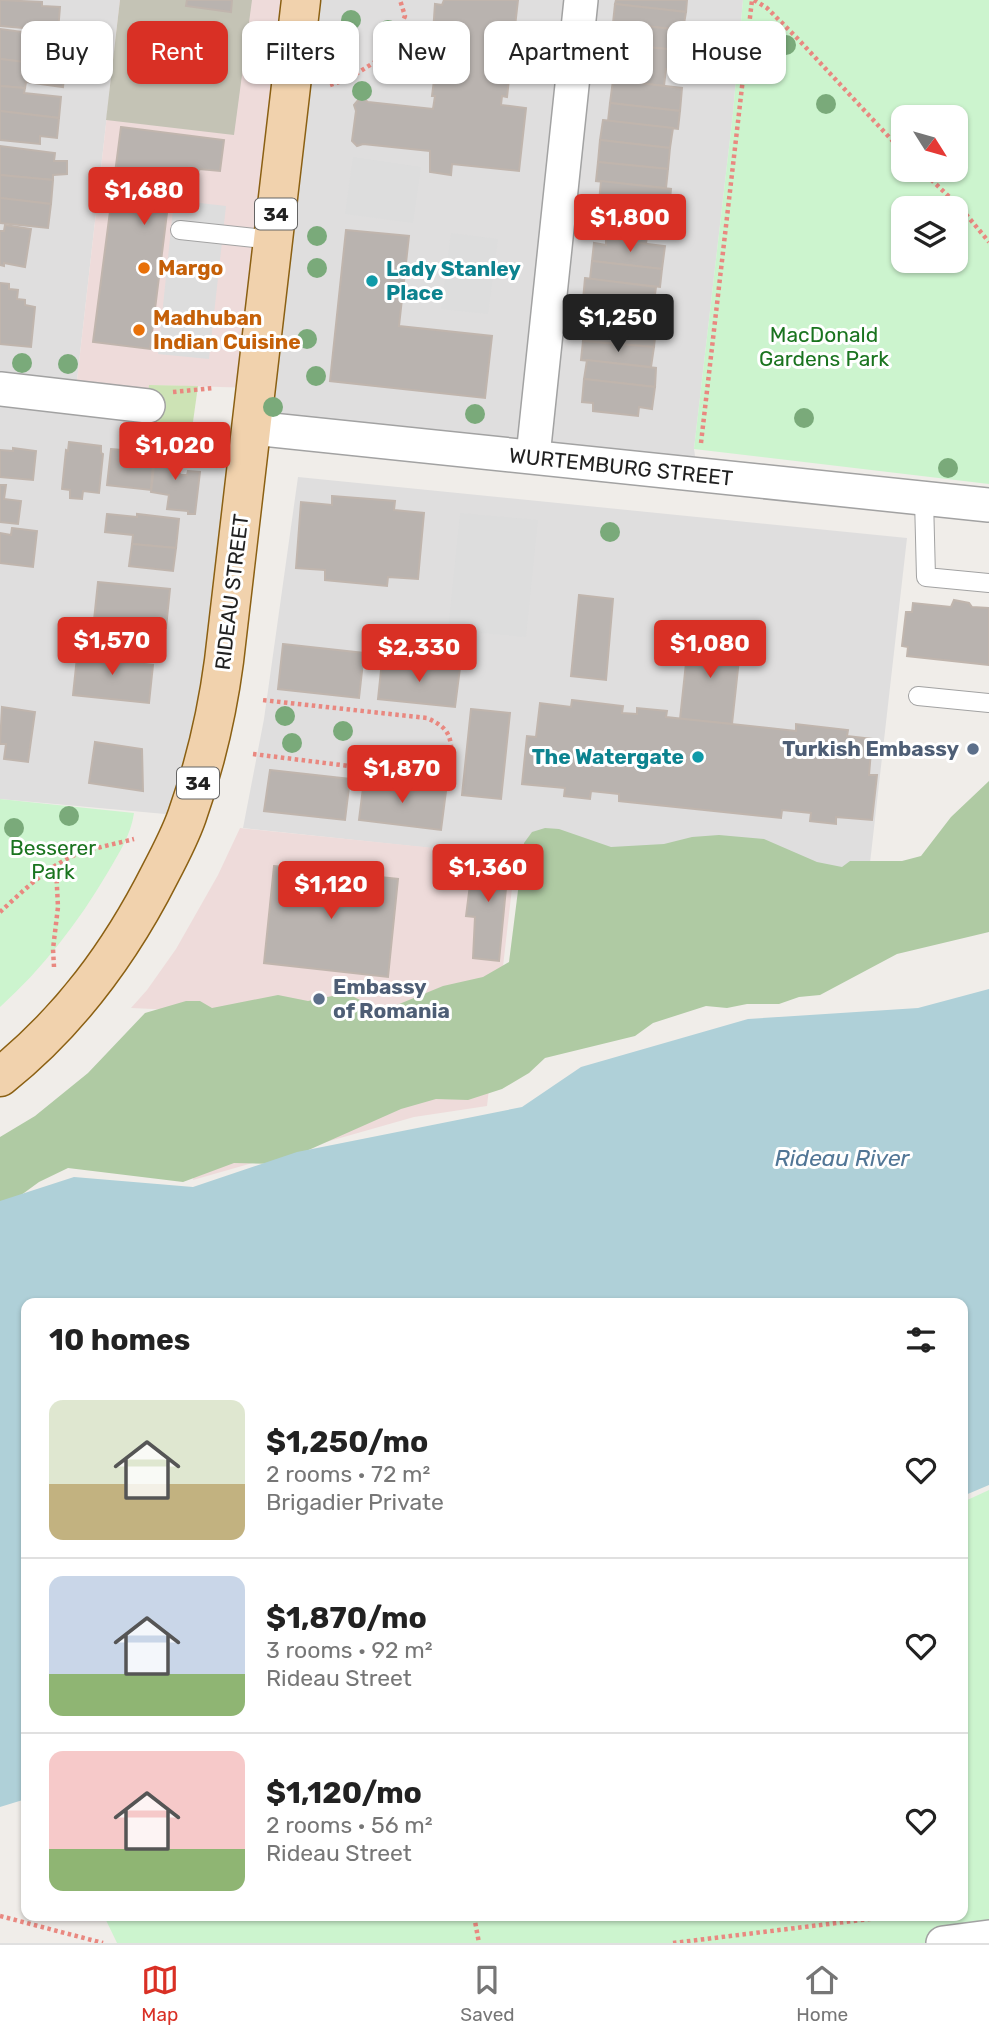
<!DOCTYPE html>
<meta charset="utf-8">
<style>
:root{--surface:#fff;--page:#f6f6f6;--text:#222;--muted:#767676;--line:#e0e0e0;--accent:#d93025}
body{margin:0;font-family:Rubik,sans-serif;background:var(--page);color:var(--text);height:100vh;display:flex;flex-direction:column;font-size:26px;white-space:nowrap}
*{box-sizing:border-box;margin:0}
p{font-size:23px;color:var(--muted)}
.icon{flex:none;width:38px;height:38px;fill:none;stroke:currentColor;stroke-width:2;stroke-linecap:round;stroke-linejoin:round}
.map{position:relative;flex:1;overflow:hidden}
.drawer{position:absolute;left:21px;top:1298px;width:947px;height:623px;display:flex;flex-direction:column;background:var(--surface);border-radius:14px;box-shadow:0 2px 5px #0004}
.drawer>*{flex:none}
.guide{position:absolute;left:21px;top:21px;width:948px;height:63px;display:flex;gap:14px}
.needle{width:46px;rotate:127deg}
.controls{position:absolute;left:891px;top:105px;display:grid;gap:14px}
.controls a{display:grid;place-items:center;width:77px;height:77px;border-radius:14px;background:var(--surface);box-shadow:0 2px 5px #0004;font-size:35px}
.price{position:absolute;translate:-50% -60px;padding:0 16px;border-radius:7px;background:var(--accent);color:#fff;font-size:23px;line-height:46px;filter:drop-shadow(0 2px 4px #0008)}
.price::after{content:'';position:absolute;left:50%;top:42px;width:21px;height:16px;margin-left:-10px;background:inherit;clip-path:polygon(0 0,100% 0,50% 100%)}
.price.selected{background:#222;color:#fff}
ul{padding:0;list-style:none}
li{display:flex;align-items:center;gap:21px;height:175px;padding:0 28px}
li+li{border-top:2px solid var(--line)}
li span{display:grid;place-items:center;flex:none;width:196px;height:140px;border-radius:14px;color:#555}
li>.icon{margin-inline-start:auto}
span .icon{width:84px;height:84px;fill:#fffc;stroke-width:1}
li b{font-size:30px}
h2{display:flex;justify-content:space-between;align-items:center;height:84px;padding:0 28px;font-size:30px}
.tag{padding:0 24px;border-radius:14px;background:var(--surface);box-shadow:0 2px 5px #0004;font-size:24px;line-height:63px}
.tag.selected{background:var(--accent);color:#fff}
.dock{display:flex;justify-content:space-around;align-items:center;height:98px;border-top:2px solid var(--line);background:var(--surface);font-size:19px;color:var(--muted)}
.dock a{display:grid;justify-items:center;gap:4px}
.dock .selected{color:var(--accent)}
.map>svg:first-child{display:block}
</style>
<div class="map">
<svg width="989" height="1943" viewBox="0 0 989 1943">
<rect width="100%" height="100%" fill="#f0ede9"/>
<g fill="#dfdede">
<polygon points="0,0 120,0 75,398 148,406 144,431 250,444 187,816 0,799"/>
<polygon points="301,0 743,0 733,113 694,449 698,476 252,428"/>
<polygon points="298,477 907,538 861,942 749,882 243,828 264,719"/>
</g>
<g fill="#eedbda">
<polygon points="120,0 301,0 257,388 150,385 148,406 75,398"/>
<polygon points="240,828 513,856 512,861 515,862 487,1106 414,1117 193,1180 221,1012 131,1008 147,990 176,949 218,875"/>
</g>
<polygon fill="#c4c3b5" points="120,0 252,0 234,135 106,120"/>
<polygon fill="#cde3b5" points="149,385 198,386 191,436 144,431"/>
<polygon fill="#afcaa3" points="989,781 989,932 897,954 820,995 799,997 779,1004 747,1004 727,1008 706,1006 653,1023 635,1036 545,1058 529,1073 502,1089 468,1100 436,1099 401,1109 277,1164 234,1163 183,1182 68,1168 39,1182 13,1201 0,1205 0,1137 35,1116 88,1073 145,1013 186,1001 200,1001 212,1008 278,995 308,1001 337,995 354,997 377,1008 392,1007 443,986 483,977 509,962 524,843 532,832 545,828 559,829 611,847 664,844 692,837 719,835 764,839 817,862 842,867 850,861 902,861 921,856 951,817"/>
<g fill="#ccf4ce" fill-rule="evenodd">
<path d="M743,0H989V484L694,449L733,113ZM903,117H956V170H903ZM903,208H956V261H903Z"/>
<path d="M0,799L134,813C131,835 119,853 108,872C78,923 43,968 0,1007Z"/>
<polygon points="989,1490 989,1943 117,1943 104,1916 962,1916 963,1502"/>
</g>
<g fill="#ddd">
<polygon points="353,157 421,167 413,223 345,214"/>
<polygon points="174,200 226,206 209,359 158,354"/>
<polygon points="451,233 498,239 488,314 441,309"/>
<polygon points="460,513 538,520 526,637 448,630"/>
</g>
<polygon fill="#afd0d8" points="989,989 989,1485 963,1496 962,1304 26,1304 26,1799 0,1807 0,1201 74,1177 193,1187 297,1152 522,1107 581,1067 748,1019 918,1008"/>
<g fill="#b9b3af" stroke="#c0b5ad" stroke-width="2">
<polygon points="0,0 42,2 42,6 60,7 58,31 0,26"/>
<polygon points="187,0 232,0 231,12 186,6"/>
<polygon points="444,0 518,0 507,97 502,96 501,105 526,108 519,171 452,164 451,175 430,172 430,151 363,144 357,146 352,141 356,111 354,105 359,99 364,99 368,102 433,109 435,96 432,96 440,33 433,33 435,4 442,5"/>
<polygon points="616,0 687,0 686,12 615,4"/>
<polygon points="615,4 686,12 683,30 613,23"/>
<polygon points="618,23 689,31 687,51 616,44"/>
<polygon points="0,29 53,36 52,45 67,47 65,67 0,59"/>
<polygon points="616,44 687,51 684,71 666,69 664,86 638,83 639,66 614,64"/>
<polygon points="0,59 65,67 63,87 26,82 25,88 0,86"/>
<polygon points="613,80 682,88 680,111 610,103"/>
<polygon points="0,86 25,88 24,93 61,97 59,118 0,111"/>
<polygon points="610,103 680,111 678,129 608,121"/>
<polygon points="0,111 59,118 57,138 40,136 40,144 0,140"/>
<polygon points="603,120 673,128 670,148 600,140"/>
<polygon points="121,127 224,140 220,171 199,169 196,193 170,189 150,349 93,342"/>
<polygon points="600,140 670,148 668,169 598,162"/>
<polygon points="0,146 55,153 54,161 67,161 67,174 53,175 53,180 0,175"/>
<polygon points="598,162 668,169 666,188 596,181"/>
<polygon points="0,175 53,180 51,204 0,198"/>
<polygon points="601,181 671,189 669,210 599,202"/>
<polygon points="0,198 51,204 48,228 0,223"/>
<polygon points="599,202 669,210 667,230 648,228 646,244 620,241 622,225 597,223"/>
<polygon points="5,225 31,229 25,267 4,263 4,266 0,265 0,231 4,231"/>
<polygon points="346,230 409,236 399,326 492,336 485,398 330,381"/>
<polygon points="606,239 665,246 662,269 592,261 594,243 606,245"/>
<polygon points="592,261 662,269 660,287 590,279"/>
<polygon points="585,278 656,287 653,308 583,300"/>
<polygon points="0,283 9,284 9,289 18,290 17,299 25,300 25,305 35,307 31,347 0,344"/>
<polygon points="583,300 653,308 651,327 580,320"/>
<polygon points="586,320 656,328 654,347 583,341"/>
<polygon points="583,341 654,347 651,367 581,360"/>
<polygon points="587,360 656,368 655,387 584,379"/>
<polygon points="584,379 655,387 652,409 639,407 638,416 593,411 593,403 582,402"/>
<polygon points="69,442 101,446 101,453 103,454 99,493 83,491 82,499 70,498 70,490 62,489 66,450 68,451"/>
<polygon points="13,448 36,451 33,480 0,477 0,450 13,451"/>
<polygon points="111,449 132,451 131,460 153,462 151,490 107,485"/>
<polygon points="156,450 181,453 178,471 181,475 187,475 188,471 200,472 195,514 188,514 188,511 167,509 169,495 151,492"/>
<polygon points="0,485 6,485 4,499 21,501 18,524 0,522"/>
<polygon points="332,496 395,501 394,510 424,513 418,579 388,577 387,586 325,580 325,570 296,568 301,502 332,505"/>
<polygon points="107,514 137,517 137,514 179,519 176,548 132,544 133,535 105,532"/>
<polygon points="12,528 37,531 33,567 0,563 0,533 11,535"/>
<polygon points="132,544 176,548 173,571 129,566"/>
<polygon points="98,582 170,589 166,628 94,620"/>
<polygon points="579,595 613,599 606,680 571,676"/>
<polygon points="954,600 969,603 972,607 989,608 989,665 907,656 908,647 902,646 906,612 912,612 913,603 951,607"/>
<polygon points="689,635 741,641 732,724 680,719"/>
<polygon points="283,644 364,653 359,698 278,689"/>
<polygon points="78,648 127,655 126,662 153,665 149,703 73,695"/>
<polygon points="382,661 460,668 455,707 378,699"/>
<polygon points="572,700 623,706 622,713 637,714 637,708 667,711 666,717 796,731 796,724 848,730 847,736 872,739 869,775 877,775 872,820 836,817 836,824 810,821 811,813 782,810 781,818 619,801 619,794 591,791 590,799 564,796 565,788 522,784 527,736 536,737 540,703 571,707"/>
<polygon points="2,707 35,712 28,762 4,759 6,744 0,744"/>
<polygon points="471,709 510,713 501,799 462,795"/>
<polygon points="95,742 142,749 143,791 89,783"/>
<polygon points="270,770 350,779 345,820 264,811"/>
<polygon points="364,780 446,791 441,830 359,820"/>
<polygon points="474,853 509,857 499,961 473,958 475,917 466,916"/>
<polygon points="274,866 398,879 388,977 264,963"/>
</g>
<g fill="none" stroke-linecap="round" stroke-linejoin="round">
<defs>
<g id="service">
<polyline points="180,230 273,240"/>
<polyline points="924,499 926,577 989,583"/>
<polyline points="918,696 989,703"/>
</g>
<g id="minor">
<polyline points="0,389 148,406"/>
<polyline points="252,428 989,505"/>
<polyline points="533,456 581,0"/>
<polyline points="943,1943 989,1937"/>
</g>
<path id="primary" d="M0,1077C70,1021 120,953 160,874C170,855 180,836 187,816C205,765 217,714 224,661L301,0"/>
</defs>
<use href="#service" stroke="#a2a2a2" stroke-width="20"/>
<use href="#minor" stroke="#a2a2a2" stroke-width="36"/>
<use href="#primary" stroke="#8b6013" stroke-width="41"/>
<g stroke="#e98880" stroke-width="4.5" stroke-dasharray="3.5 3.5" stroke-linecap="butt">
<polyline points="754,0 767,8 797,38 903,152"/>
<polyline points="330,85 348,79 389,53 405,16 400,0"/>
<polyline points="921,170 960,207 989,242"/>
<polyline points="173,392 214,388"/>
<polyline points="162,434 192,438 207,461"/>
<polyline points="701,443 752,0"/>
<path d="M253,754L429,776L441,770L452,759C451,735 449,728 427,718L262,700"/>
<path d="M0,912C22,892 47,867 75,855C93,848 115,844 134,839"/>
<polyline points="54,967 53,949 58,907 56,868"/>
<polyline points="0,1916 103,1943"/>
<polyline points="474,1916 479,1943"/>
<polyline points="673,1943 894,1916"/>
</g>
<use href="#service" stroke="#fff" stroke-width="18"/>
<use href="#minor" stroke="#fff" stroke-width="33"/>
<use href="#primary" stroke="#f1d2ad" stroke-width="38"/>
</g>
<g fill="#7aaa7a">
<circle cx="351" cy="20" r="10"/>
<circle cx="388" cy="30" r="10"/>
<circle cx="786" cy="45" r="10"/>
<circle cx="424" cy="47" r="10"/>
<circle cx="761" cy="66" r="10"/>
<circle cx="362" cy="91" r="10"/>
<circle cx="826" cy="104" r="10"/>
<circle cx="317" cy="236" r="10"/>
<circle cx="317" cy="268" r="10"/>
<circle cx="307" cy="339" r="10"/>
<circle cx="22" cy="363" r="10"/>
<circle cx="68" cy="364" r="10"/>
<circle cx="316" cy="376" r="10"/>
<circle cx="273" cy="407" r="10"/>
<circle cx="475" cy="414" r="10"/>
<circle cx="804" cy="418" r="10"/>
<circle cx="948" cy="468" r="10"/>
<circle cx="610" cy="532" r="10"/>
<circle cx="285" cy="716" r="10"/>
<circle cx="343" cy="731" r="10"/>
<circle cx="292" cy="743" r="10"/>
<circle cx="69" cy="816" r="10"/>
<circle cx="14" cy="828" r="10"/>
</g>
<g fill="#e8710a" stroke="#fff" stroke-width="2.5">
<circle cx="144" cy="268" r="7"/>
<circle cx="139" cy="330" r="7"/>
</g>
<g fill="#0f9aa8" stroke="#fff" stroke-width="2.5">
<circle cx="372" cy="281" r="7"/>
<circle cx="698" cy="757" r="7"/>
</g>
<g fill="#5c6f8a" stroke="#fff" stroke-width="2.5">
<circle cx="973" cy="749" r="7"/>
<circle cx="319" cy="999" r="7"/>
</g>
<g text-anchor="middle" stroke-width="6" stroke-linejoin="round" paint-order="stroke">
<g fill="#fff" stroke="#646464" stroke-width="2">
<rect x="255" y="198.5" width="42" height="31" rx="5"/>
<rect x="177" y="767.5" width="42" height="31" rx="5"/>
</g>
<g font-size="19" font-weight="bold" fill="#212121">
<text x="276" y="221">34</text>
<text x="198" y="790">34</text>
</g>
<g font-size="21" font-weight="bold" fill="#c56008" stroke="#fff" text-anchor="start">
<text x="158" y="275">Margo</text>
<text x="153" y="325">Madhuban<tspan x="153" dy="24">Indian Cuisine</tspan></text>
</g>
<g font-size="21" font-weight="bold" fill="#0d838f" stroke="#fff" text-anchor="start">
<text x="386" y="276">Lady Stanley<tspan x="386" dy="24">Place</tspan></text>
<text x="684" y="764" text-anchor="end">The Watergate</text>
</g>
<g font-size="21" fill="#1a741f" stroke="#fff">
<text x="824" y="342">MacDonald<tspan x="824" dy="24">Gardens Park</tspan></text>
<text x="53" y="855">Besserer<tspan x="53" dy="24">Park</tspan></text>
</g>
<g font-size="21" fill="#212121" stroke="#fff">
<text transform="translate(621 467) rotate(6)" y="7">WURTEMBURG STREET</text>
<text transform="translate(232 592) rotate(-83)" y="7">RIDEAU STREET</text>
</g>
<g font-size="21" font-weight="bold" fill="#4e5e75" stroke="#fff" text-anchor="end">
<text x="959" y="756">Turkish Embassy</text>
<text x="333" y="994" text-anchor="start">Embassy<tspan x="333" dy="24">of Romania</tspan></text>
</g>
<g font-size="23" font-style="italic" fill="#517696" stroke="#fff">
<text x="842" y="1166">Rideau River</text>
</g>
</g>
</svg>
<div class="controls">
<a><svg class="needle" viewBox="-14 -14 28 28"><path d="M0-13l5 13h-10z" fill="#e53935"/><path d="M0 13l5-13h-10z" fill="#767676"/></svg></a>
<a><svg class="icon" aria-label="layers" viewBox="0 0 24 24"><path d="M12 4l9 5-9 5-9-5zM3 14l9 5 9-5"/></svg></a>
</div>
<b class="price" style="left:144px;top:227px">$1,680</b>
<b class="price" style="left:630px;top:254px">$1,800</b>
<b class="price selected" style="left:618px;top:354px">$1,250</b>
<b class="price" style="left:175px;top:482px">$1,020</b>
<b class="price" style="left:112px;top:677px">$1,570</b>
<b class="price" style="left:710px;top:680px">$1,080</b>
<b class="price" style="left:419px;top:684px">$2,330</b>
<b class="price" style="left:402px;top:805px">$1,870</b>
<b class="price" style="left:488px;top:904px">$1,360</b>
<b class="price" style="left:331px;top:921px">$1,120</b>
<div class="guide">
<a class="tag">Buy</a>
<a class="tag selected">Rent</a>
<a class="tag">Filters</a>
<a class="tag">New</a>
<a class="tag">Apartment</a>
<a class="tag">House</a>
</div>
<section class="drawer">
<h2>10 homes<svg class="icon" aria-label="filters" viewBox="0 0 24 24"><path d="M4 7h16M4 17h16"/><circle cx="9" cy="7" r="2"/><circle cx="15" cy="17" r="2"/></svg></h2>
<ul>
<li><span style="background:linear-gradient(#dfe7d0 60%,#c2b280 0)"><svg class="icon" aria-label="home" viewBox="0 0 24 24"><path d="M3 11l9-7 9 7M6 9v11h12V9"/></svg></span><div><b>$1,250/mo</b><p>2 rooms · 72 m²</p><p>Brigadier Private</p></div><svg class="icon" aria-label="heart" viewBox="0 0 24 24"><path d="M12 20l-8-8c-3-5 5-10 8-4 3-6 11-1 8 4z"/></svg></li>
<li><span style="background:linear-gradient(#c9d6e8 70%,#8fb573 0)"><svg class="icon" aria-label="home" viewBox="0 0 24 24"><path d="M3 11l9-7 9 7M6 9v11h12V9"/></svg></span><div><b>$1,870/mo</b><p>3 rooms · 92 m²</p><p>Rideau Street</p></div><svg class="icon" aria-label="heart" viewBox="0 0 24 24"><path d="M12 20l-8-8c-3-5 5-10 8-4 3-6 11-1 8 4z"/></svg></li>
<li><span style="background:linear-gradient(#f6c9c9 70%,#8fb573 0)"><svg class="icon" aria-label="home" viewBox="0 0 24 24"><path d="M3 11l9-7 9 7M6 9v11h12V9"/></svg></span><div><b>$1,120/mo</b><p>2 rooms · 56 m²</p><p>Rideau Street</p></div><svg class="icon" aria-label="heart" viewBox="0 0 24 24"><path d="M12 20l-8-8c-3-5 5-10 8-4 3-6 11-1 8 4z"/></svg></li>
</ul>
</section>
</div>
<nav class="dock">
<a class="selected"><svg class="icon" aria-label="map" viewBox="0 0 24 24"><path d="M3 6l6-2 6 2 6-2v14l-6 2-6-2-6 2zM9 4v14M15 6v14"/></svg>Map</a>
<a><svg class="icon" aria-label="saved" viewBox="0 0 24 24"><path d="M7 4h10v16l-5-4-5 4z"/></svg>Saved</a>
<a><svg class="icon" aria-label="home" viewBox="0 0 24 24"><path d="M3 11l9-7 9 7M6 9v11h12V9"/></svg>Home</a>
</nav>
